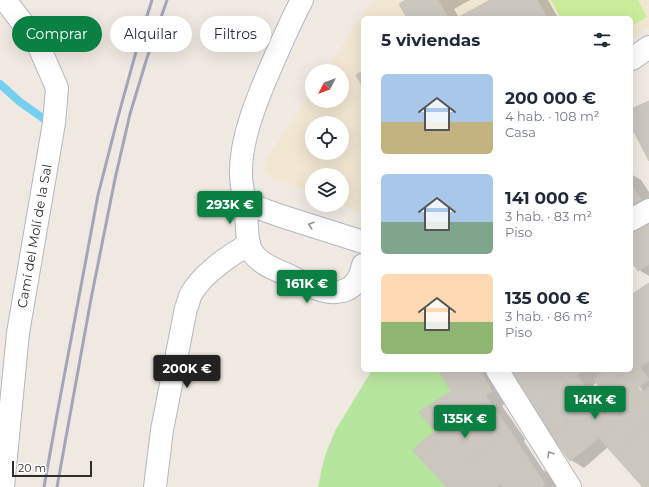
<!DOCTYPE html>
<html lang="es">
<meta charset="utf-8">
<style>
:root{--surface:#fff;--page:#f2f2f3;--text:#1f2937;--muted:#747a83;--accent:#0b8043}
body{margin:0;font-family:Montserrat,sans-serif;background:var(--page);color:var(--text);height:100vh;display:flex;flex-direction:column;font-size:15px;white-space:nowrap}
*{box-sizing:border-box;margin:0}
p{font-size:13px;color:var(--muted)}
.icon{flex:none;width:22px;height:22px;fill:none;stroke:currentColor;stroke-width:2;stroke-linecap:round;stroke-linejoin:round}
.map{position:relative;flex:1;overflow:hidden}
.side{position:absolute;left:361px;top:16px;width:272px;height:356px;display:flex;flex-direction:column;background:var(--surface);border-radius:6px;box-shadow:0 4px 16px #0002}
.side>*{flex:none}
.top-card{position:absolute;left:12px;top:16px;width:289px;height:36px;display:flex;gap:8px}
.needle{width:26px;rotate:228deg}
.controls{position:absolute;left:305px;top:64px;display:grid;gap:8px}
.controls a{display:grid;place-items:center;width:44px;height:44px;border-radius:50%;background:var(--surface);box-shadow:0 4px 16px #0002;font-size:20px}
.scale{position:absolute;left:12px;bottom:10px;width:80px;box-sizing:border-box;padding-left:4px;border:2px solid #2e2e2e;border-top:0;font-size:11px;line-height:14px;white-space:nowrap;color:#2e2e2e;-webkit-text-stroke:3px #fff;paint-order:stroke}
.price{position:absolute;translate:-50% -34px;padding:0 9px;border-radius:4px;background:var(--accent);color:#fff;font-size:13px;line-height:26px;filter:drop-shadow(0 1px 2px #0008)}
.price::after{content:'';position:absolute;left:50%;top:24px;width:12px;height:9px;margin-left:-6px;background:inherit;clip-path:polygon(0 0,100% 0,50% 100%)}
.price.selected{background:#222;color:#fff}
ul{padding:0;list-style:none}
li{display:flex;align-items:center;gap:12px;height:100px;padding:0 20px}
li span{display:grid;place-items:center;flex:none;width:112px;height:80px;border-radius:6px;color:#555}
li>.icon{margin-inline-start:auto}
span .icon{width:48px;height:48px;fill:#fffc;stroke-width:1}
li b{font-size:17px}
h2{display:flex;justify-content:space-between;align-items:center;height:48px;padding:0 20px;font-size:17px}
.pill{padding:0 14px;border-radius:18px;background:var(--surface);box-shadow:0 4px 16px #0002;font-size:14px;line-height:36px}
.pill.selected{background:var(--accent);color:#fff}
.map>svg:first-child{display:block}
</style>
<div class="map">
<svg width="649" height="487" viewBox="0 0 649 487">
<rect width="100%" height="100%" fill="#efe9e1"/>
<path fill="#f0e6d1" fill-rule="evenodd" d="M373,0H649V27L631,38V18H363V214L342,205V175H312V193L264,173L267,158L312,91V101H342V71H325ZM312,123H342V153H312Z"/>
<polygon fill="#b6e59e" points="372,370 438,370 451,391 419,412 435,431 412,450 447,487 318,487 322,467 326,453 335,431"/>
<polygon fill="#c9ec9a" points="551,0 638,0 647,17 631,26 631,18 561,18"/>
<g fill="#0003" fill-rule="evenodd">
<polygon points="408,0 470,0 454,9 459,18 492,0 548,0 558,18 408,18"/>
<polygon points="631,174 641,180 649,192 649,276 639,270 633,262 631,263"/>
<path d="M649,284V487H644L608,447L584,468L571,460L533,412L508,370H630L631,373L634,371L631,367V296ZM597,382L604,392L610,395L616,390L623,399L609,412L592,387L594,386L593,385ZM637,386H639L646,396L644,397Z"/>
<polygon points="439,370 490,370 509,401 502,406 525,439 524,441 543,470 548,473 557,487 448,487 437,431 452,391"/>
</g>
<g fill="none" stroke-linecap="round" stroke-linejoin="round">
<polyline stroke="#75cff0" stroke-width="8" points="0,84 20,102 47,121"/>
</g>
<g fill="#cbc7bf" stroke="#cbc5ba">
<polygon points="406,0 438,0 448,18 407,18 399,4"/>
<polygon points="490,0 537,0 547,18 457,18"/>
<polygon points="363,71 363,87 356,75"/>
<polygon points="649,101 649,161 631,126 631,109"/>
<polygon points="631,184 643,202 631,208"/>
<polygon points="649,218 649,264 638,271 631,261 631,226"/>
<polygon points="649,283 649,361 632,371 631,369 631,295"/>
<polygon points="640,366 649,380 638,387 628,373"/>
<polygon points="438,370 480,370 492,391 452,415 460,426 419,457 412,450 435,431 419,412 451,391"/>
<polygon points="507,370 583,370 532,412"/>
<polygon points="600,370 626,370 627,371 603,393 594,379 602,373"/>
<polygon points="627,371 643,394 611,423 599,438 570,461 550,435 594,400 604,415 621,399 611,386"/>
<polygon points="577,375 594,400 550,435 532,412"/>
<polygon points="649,387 649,401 648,402 649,403 649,417 640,424 642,427 628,438 632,442 615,456 599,438 611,423 643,394 642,392"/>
<polygon points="485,395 509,429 465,465 445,485 419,457 460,426 452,415"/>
<polygon points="649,417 649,477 641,485 615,456 632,442 628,438 642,427 640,424"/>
<polygon points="509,429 530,461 504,487 499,483 497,487 447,487 445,485 465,465"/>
<polygon points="530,461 545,484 542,487 504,487"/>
<polygon points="649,477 649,487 642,487 641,485"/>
</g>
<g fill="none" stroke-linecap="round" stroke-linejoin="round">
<defs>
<g id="minor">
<path d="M302,0C290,23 280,46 270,69C257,99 241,138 241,171C240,184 245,197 246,210C247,222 246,242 252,252C261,265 277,270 290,276C298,280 306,285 315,288C338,297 358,292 363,265"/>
<polyline points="632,59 649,47"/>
<polyline points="245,203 281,216 363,242"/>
<polyline points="631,220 649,210"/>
<polyline points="497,370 570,487"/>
<polyline points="3,487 18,333 54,123 57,88 37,42 5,0"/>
<path d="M155,487L162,430L186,308C188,304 189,300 190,296C201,274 229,256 249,244"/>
</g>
</defs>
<use href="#minor" stroke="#b4b7c1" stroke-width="24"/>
<use href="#minor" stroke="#fff" stroke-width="22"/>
<g stroke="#a3a6b8" stroke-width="3">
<polyline points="44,487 58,409 98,195 118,117 139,41 152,0"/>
<polyline points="57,487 91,299 115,179 130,114 146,61 167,0"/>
</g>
</g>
<defs><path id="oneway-chevron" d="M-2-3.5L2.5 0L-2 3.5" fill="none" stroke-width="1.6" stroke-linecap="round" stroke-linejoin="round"/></defs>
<g stroke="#969696">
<use href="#oneway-chevron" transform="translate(311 225) rotate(-162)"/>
<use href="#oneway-chevron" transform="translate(550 454) rotate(-122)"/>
</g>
<g text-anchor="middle" stroke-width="3.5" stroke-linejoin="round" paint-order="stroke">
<g font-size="13" fill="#2e2e2e" stroke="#fff">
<text transform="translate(34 236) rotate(-80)" y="5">Camí del Molí de la Sal</text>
</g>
</g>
</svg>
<div class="controls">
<a><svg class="needle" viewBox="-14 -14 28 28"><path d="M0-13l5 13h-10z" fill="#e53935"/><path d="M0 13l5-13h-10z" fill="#747a83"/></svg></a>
<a><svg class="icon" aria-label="locate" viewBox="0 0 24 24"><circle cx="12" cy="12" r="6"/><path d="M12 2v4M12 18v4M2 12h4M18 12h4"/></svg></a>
<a><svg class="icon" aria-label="layers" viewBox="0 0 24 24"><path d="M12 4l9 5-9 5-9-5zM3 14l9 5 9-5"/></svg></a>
</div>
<div class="scale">20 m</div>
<b class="price" style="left:230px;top:225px">293K €</b>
<b class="price" style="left:307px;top:304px">161K €</b>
<b class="price selected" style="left:187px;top:389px">200K €</b>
<b class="price" style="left:595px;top:420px">141K €</b>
<b class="price" style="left:465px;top:439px">135K €</b>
<div class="top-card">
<a class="pill selected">Comprar</a>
<a class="pill">Alquilar</a>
<a class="pill">Filtros</a>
</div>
<section class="side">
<h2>5 viviendas<svg class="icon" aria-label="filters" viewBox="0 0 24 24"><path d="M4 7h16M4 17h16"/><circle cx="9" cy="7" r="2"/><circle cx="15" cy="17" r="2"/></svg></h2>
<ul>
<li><span style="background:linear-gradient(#a9c7e8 60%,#c2b280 0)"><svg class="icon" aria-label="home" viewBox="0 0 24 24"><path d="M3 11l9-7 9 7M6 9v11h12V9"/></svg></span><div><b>200 000 €</b><p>4 hab. · 108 m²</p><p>Casa</p></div></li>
<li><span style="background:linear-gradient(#a9c7e8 60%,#7fa58c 0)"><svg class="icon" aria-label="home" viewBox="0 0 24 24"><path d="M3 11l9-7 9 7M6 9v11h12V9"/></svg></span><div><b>141 000 €</b><p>3 hab. · 83 m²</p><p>Piso</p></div></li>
<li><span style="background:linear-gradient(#ffd9b3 60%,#8fb573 0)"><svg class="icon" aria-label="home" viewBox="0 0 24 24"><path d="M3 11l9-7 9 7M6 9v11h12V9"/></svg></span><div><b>135 000 €</b><p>3 hab. · 86 m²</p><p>Piso</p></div></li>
</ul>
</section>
</div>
